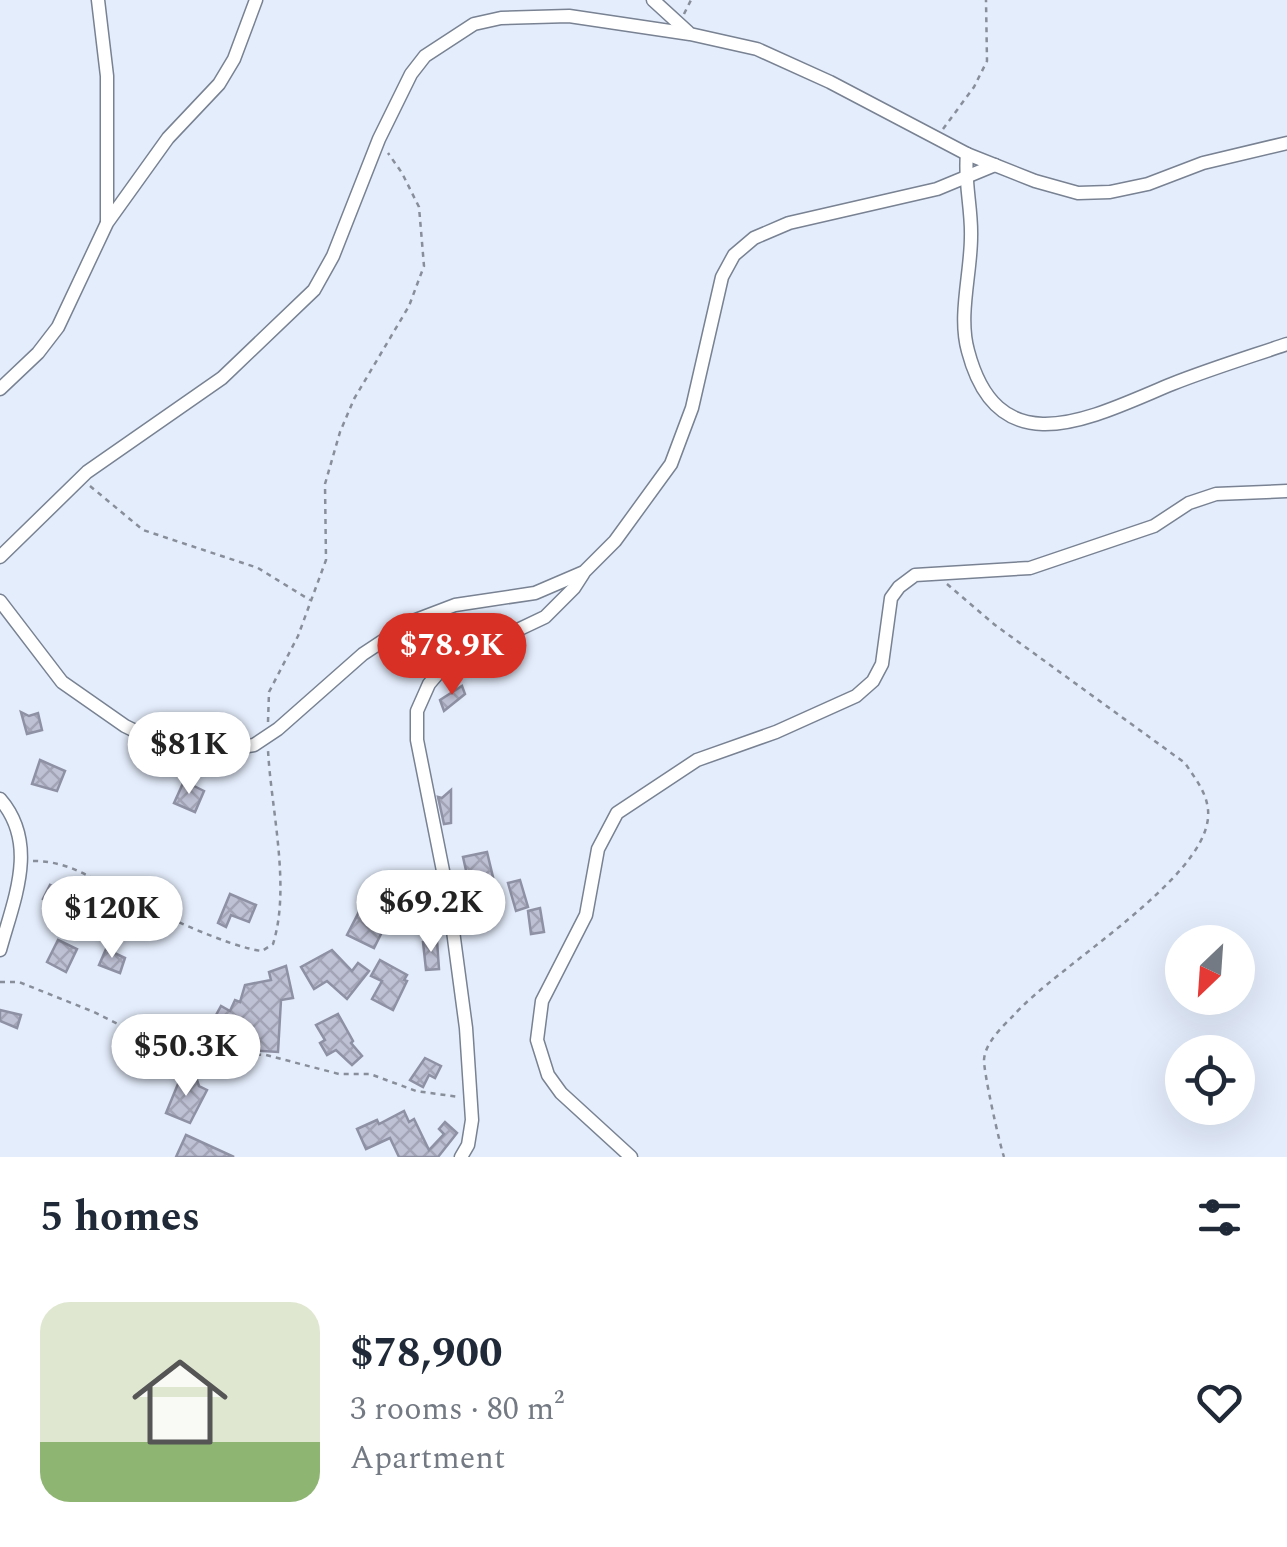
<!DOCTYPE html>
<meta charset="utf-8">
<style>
:root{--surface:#fff;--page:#f2f2f3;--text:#1f2937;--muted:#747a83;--line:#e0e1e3;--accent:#d93025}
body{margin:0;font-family:Spectral,serif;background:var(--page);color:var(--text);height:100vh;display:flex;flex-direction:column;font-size:38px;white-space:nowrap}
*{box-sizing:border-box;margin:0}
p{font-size:32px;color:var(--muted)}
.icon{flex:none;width:55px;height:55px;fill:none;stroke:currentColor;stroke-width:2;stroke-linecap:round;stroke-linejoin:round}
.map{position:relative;height:1157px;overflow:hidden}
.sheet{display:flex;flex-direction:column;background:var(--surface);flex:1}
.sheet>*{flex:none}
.needle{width:65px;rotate:205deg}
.controls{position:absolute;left:1165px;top:925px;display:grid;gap:20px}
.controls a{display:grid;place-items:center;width:90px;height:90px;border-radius:50%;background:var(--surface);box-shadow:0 10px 40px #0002;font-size:50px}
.price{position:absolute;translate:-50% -85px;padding:0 22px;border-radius:35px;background:#fff;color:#222;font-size:32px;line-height:65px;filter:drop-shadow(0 2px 5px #0008)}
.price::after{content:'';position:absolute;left:50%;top:60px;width:30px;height:22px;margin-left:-15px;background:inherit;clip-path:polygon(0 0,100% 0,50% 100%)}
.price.selected{background:var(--accent);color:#fff}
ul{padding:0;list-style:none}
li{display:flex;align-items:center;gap:30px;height:250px;padding:0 40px}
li+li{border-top:2px solid var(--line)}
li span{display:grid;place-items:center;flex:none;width:280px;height:200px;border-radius:30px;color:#555}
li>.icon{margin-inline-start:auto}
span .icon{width:120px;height:120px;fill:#fffc;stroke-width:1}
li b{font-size:42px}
h2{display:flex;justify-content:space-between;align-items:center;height:120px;padding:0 40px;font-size:42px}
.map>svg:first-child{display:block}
</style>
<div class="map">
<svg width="1287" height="1157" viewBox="0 0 1287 1157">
<defs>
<pattern id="building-cross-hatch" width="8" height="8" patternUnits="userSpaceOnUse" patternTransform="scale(2.5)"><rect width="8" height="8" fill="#bec0d4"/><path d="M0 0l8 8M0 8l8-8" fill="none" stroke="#a3a5b6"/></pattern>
</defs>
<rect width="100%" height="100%" fill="#e4edfc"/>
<g fill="url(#building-cross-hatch)" stroke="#8e90a3" stroke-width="2.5">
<polygon points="462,686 465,694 444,711 440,700"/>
<polygon points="21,712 29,716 38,713 42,730 27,734"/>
<polygon points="40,760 65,771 57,791 32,784"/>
<polygon points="184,781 204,791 195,812 174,803"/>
<polygon points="451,790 451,823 444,824 438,797 442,798"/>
<polygon points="487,852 493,877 486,878 495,915 486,919 487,930 476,931 470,895 461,896 459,886 469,884 463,857"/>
<polygon points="520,880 528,907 516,911 508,883"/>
<polygon points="50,885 69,894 62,908 43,899"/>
<polygon points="230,894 256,905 249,922 231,915 226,927 218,923"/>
<polygon points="363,904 380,913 376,921 385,926 374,948 347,935"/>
<polygon points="540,908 544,932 531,934 528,911"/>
<polygon points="58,940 77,949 66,972 47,962"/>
<polygon points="437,940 439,969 426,970 423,942"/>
<polygon points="106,949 125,958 120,973 99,965"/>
<polygon points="332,950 352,971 358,963 369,971 347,999 327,981 314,989 301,967"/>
<polygon points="380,960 407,975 404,980 407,981 393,1010 372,999 382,981 371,976"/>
<polygon points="286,966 293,998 281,1000 278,1052 211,1048 215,1042 210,1037 225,1022 215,1017 221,1006 230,1011 235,1000 240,1002 245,985 271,980 269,972"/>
<polygon points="0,1010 21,1015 17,1028 0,1021"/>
<polygon points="338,1014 353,1041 351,1043 362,1056 352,1065 336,1050 327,1055 320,1043 325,1040 316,1025"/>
<polygon points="425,1058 441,1066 435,1078 429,1075 423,1087 410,1080"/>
<polygon points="182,1074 197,1080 199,1086 207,1090 190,1123 166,1113"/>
<polygon points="404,1111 409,1122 414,1119 429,1150 444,1134 439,1129 445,1122 457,1133 438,1157 399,1157 390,1138 366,1149 357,1129 377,1120 379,1124"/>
<polygon points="186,1135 234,1157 176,1157"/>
</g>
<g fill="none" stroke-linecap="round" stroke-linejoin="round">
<defs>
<g id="street">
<polyline points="98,0 107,76 107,222"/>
<polyline points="653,0 688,32"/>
<path d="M967,154C964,182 972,209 971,237C971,273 958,316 968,351C999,469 1094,416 1172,384C1210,369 1249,357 1287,344"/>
<polyline points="0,389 38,353 58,327 107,223 168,138 219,84 234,59 256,0"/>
<polyline points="0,557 87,472 222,378 314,290 333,256 379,139 411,74 425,56 474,24 501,18 569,16 690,34 757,49 830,82 967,154 1035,181 1078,193 1110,192 1148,184 1203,163 1287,143"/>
<polyline points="0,601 62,682 125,726 164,745 186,751 212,752 254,745 278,729 363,654 413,621 455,605 535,593 584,572 615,541 671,464 692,408 722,277 734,255 754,238 789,223 937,189 995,165"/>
<path d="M0,799C39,844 14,899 0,950"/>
<polyline points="461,1157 468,1145 472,1120 466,1028 449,901 417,740 417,711 429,684 446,664 545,617 574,588 583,574"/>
<polyline points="631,1157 561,1093 548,1075 537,1040 542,1001 586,915 598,849 617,813 697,760 776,732 856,696 873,681 882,664 891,598 899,587 915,575 1030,568 1154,526 1189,503 1216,494 1287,491"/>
</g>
</defs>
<use href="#street" stroke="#788292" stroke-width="15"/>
<g stroke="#888e9a" stroke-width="2.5" stroke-dasharray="5 5" stroke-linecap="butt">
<polyline points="684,14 691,0"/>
<polyline points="943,129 974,87 987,61 986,0"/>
<polyline points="90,486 143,530 258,568 310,600"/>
<path d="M947,584L995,625L1185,763C1196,780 1210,796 1208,818C1202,882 1057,966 1013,1016C1002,1027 985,1043 984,1060C984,1074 999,1142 1004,1157"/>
<polyline points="268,722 269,692 298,636 326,560 325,484 340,432 354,399 409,306 424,266 419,207 402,173 388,153"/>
<path d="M33,861C71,861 94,880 126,897C157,913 229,947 262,951L273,944C291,887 271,809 268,750"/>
<polyline points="0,982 19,982 94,1012 146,1038 185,1050 266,1055 339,1074 370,1074 416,1091 459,1097"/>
</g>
<use href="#street" stroke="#fff" stroke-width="12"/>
</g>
</svg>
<div class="controls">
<a><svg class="needle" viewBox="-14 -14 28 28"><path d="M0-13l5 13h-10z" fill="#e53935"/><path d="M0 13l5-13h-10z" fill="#747a83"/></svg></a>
<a><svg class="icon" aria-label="locate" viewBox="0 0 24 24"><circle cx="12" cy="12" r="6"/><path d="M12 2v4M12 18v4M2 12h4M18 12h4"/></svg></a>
</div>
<b class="price selected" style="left:452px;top:698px">$78.9K</b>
<b class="price" style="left:189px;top:797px">$81K</b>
<b class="price" style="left:431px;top:955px">$69.2K</b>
<b class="price" style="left:112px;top:961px">$120K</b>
<b class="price" style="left:186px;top:1099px">$50.3K</b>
</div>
<section class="sheet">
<h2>5 homes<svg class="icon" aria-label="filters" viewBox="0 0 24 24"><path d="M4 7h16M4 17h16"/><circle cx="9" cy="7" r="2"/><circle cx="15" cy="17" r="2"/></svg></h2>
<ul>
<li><span style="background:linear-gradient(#dfe7d0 70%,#8fb573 0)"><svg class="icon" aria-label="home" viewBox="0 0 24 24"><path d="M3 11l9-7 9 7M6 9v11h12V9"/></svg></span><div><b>$78,900</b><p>3 rooms · 80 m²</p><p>Apartment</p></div><svg class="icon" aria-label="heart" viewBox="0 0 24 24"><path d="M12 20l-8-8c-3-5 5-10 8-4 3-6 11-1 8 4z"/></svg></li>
</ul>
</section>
